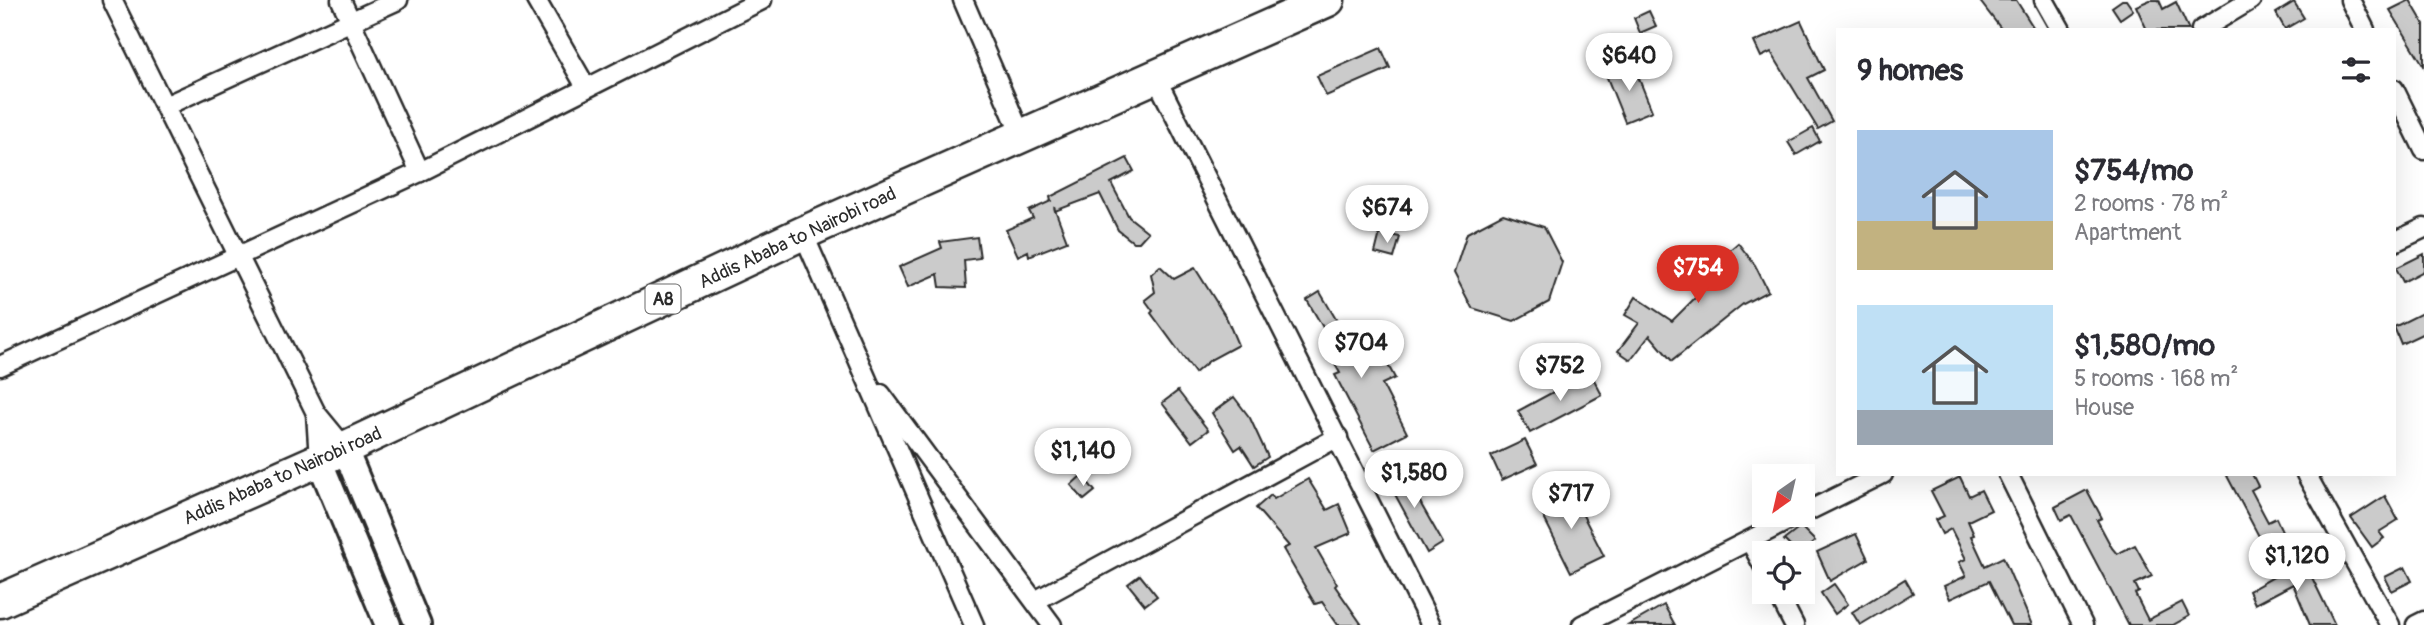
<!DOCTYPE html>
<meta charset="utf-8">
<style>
:root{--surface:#fff;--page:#f7f7f7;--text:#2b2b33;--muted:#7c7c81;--accent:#d93025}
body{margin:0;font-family:Pangolin,sans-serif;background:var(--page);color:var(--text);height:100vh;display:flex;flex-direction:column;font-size:26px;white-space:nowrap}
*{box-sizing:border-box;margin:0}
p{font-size:23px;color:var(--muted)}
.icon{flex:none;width:38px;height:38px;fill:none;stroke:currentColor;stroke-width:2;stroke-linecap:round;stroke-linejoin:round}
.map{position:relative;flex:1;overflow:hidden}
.sheet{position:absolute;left:1836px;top:28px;width:560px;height:448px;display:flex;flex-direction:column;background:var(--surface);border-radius:0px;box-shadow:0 7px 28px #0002}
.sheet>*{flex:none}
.needle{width:46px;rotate:214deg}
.fabs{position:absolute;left:1752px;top:464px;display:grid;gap:14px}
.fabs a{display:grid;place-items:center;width:63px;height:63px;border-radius:0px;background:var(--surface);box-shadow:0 7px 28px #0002;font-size:35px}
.price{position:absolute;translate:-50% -60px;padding:0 16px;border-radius:24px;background:#fff;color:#222;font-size:23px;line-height:46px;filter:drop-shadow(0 2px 4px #0008)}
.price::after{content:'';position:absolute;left:50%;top:42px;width:21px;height:16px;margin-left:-10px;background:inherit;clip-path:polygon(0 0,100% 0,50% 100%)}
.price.selected{background:var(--accent);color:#fff}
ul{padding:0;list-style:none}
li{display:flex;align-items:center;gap:21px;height:175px;padding:0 21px}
li span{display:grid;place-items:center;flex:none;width:196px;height:140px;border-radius:0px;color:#555}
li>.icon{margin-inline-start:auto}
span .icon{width:84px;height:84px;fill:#fffc;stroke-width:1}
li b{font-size:30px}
h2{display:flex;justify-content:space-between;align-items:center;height:84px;padding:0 21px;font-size:30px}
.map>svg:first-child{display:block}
</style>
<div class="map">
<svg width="2424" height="625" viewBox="0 0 2424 625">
<rect width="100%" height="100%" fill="#fff"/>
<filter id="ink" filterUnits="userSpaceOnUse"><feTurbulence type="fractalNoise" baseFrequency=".0143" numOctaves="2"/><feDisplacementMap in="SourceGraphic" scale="14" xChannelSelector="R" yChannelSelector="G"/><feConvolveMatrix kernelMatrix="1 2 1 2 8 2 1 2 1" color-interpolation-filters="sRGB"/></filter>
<g filter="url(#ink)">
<g fill="#cbcbcb" stroke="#2b2b2b" stroke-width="2">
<polygon points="1979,0 2016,0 2035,30 2002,30"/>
<polygon points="2122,0 2126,0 2133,10 2120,19 2112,7"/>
<polygon points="2150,0 2159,0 2163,9 2176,2 2189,30 2147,30 2136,6"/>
<polygon points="2410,0 2424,24 2424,66 2390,10"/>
<polygon points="2294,2 2304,18 2285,29 2276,13"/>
<polygon points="1649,11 1656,26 1640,33 1634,18"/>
<polygon points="1801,21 1824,70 1808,78 1832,121 1818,129 1771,52 1761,57 1754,42"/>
<polygon points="1381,48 1390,68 1326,96 1317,76"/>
<polygon points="1633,64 1652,111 1625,122 1606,75"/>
<polygon points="1813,128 1820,141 1796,155 1788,142"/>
<polygon points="1127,158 1134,171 1111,183 1129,217 1148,232 1139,242 1133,242 1118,230 1100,194 1055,211 1054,207 1067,241 1029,256 1028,251 1018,256 1006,230 1033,218 1029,211 1051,201 1050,197"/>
<polygon points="1503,214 1544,227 1562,262 1549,302 1514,321 1472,308 1454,273 1467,233"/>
<polygon points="1380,233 1400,237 1394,258 1375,253"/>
<polygon points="977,237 980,258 964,260 966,288 940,287 938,274 908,287 899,267 942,248 940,242"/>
<polygon points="1738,243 1755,265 1768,291 1743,304 1672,361 1650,335 1631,360 1618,351 1639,323 1625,315 1636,297 1672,321 1707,286 1692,267 1710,252 1717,261"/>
<polygon points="2424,254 2424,271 2403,282 2396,268"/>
<polygon points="1160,266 1174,279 1195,268 1227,319 1238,345 1210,360 1195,373 1151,313 1153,311 1145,300 1155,292 1151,274"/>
<polygon points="1320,292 1361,362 1381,352 1395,378 1382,384 1407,433 1374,450 1335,375 1340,373 1321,340 1328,336 1307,300"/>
<polygon points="2424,312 2424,333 2401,344 2394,327"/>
<polygon points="1590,372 1602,395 1530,433 1518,411"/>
<polygon points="1178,391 1208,430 1192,442 1162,403"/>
<polygon points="1234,397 1250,418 1268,457 1254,466 1241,446 1235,450 1212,413"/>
<polygon points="1525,440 1537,464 1502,480 1491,456"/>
<polygon points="1405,469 1422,506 1443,543 1427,553 1386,478"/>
<polygon points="2226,474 2252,474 2258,486 2251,490 2268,522 2276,518 2283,533 2263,544"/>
<polygon points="1082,475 1095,491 1084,500 1071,485"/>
<polygon points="1960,477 1969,496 1981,490 1991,510 1968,521 1974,535 1971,536 1985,566 2003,557 2032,625 2011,625 1989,581 1950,599 1944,586 1966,576 1959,562 1966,559 1951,529 1942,534 1935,520 1944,516 1931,491"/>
<polygon points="1308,479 1327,510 1339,504 1351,533 1316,548 1337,584 1335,586 1362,625 1338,625 1322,602 1315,604 1283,549 1289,546 1256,508 1271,495 1274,499"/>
<polygon points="1570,490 1604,556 1571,572 1538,506"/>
<polygon points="2087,490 2102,518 2097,520 2112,548 2117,554 2135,545 2152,576 2135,584 2139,592 2135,594 2148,620 2182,602 2189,616 2173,625 2129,625 2071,515 2061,520 2055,507"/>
<polygon points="2385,496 2398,520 2379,532 2384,538 2372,547 2351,518"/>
<polygon points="1801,527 1815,541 1802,553 1797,553 1784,540"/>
<polygon points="1856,534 1868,559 1830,581 1817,552"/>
<polygon points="2300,562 2305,563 2335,625 2310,625 2293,584 2255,604 2249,591"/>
<polygon points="2405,567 2412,581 2392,591 2385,577"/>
<polygon points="1140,575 1157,596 1145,605 1128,584"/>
<polygon points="1905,579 1913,593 1860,625 1852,612"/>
<polygon points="1834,584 1848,604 1835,614 1821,593"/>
<polygon points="1664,605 1675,625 1629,625"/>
</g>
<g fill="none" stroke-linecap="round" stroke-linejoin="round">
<defs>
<g id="street">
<polyline points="112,0 316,413"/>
<polyline points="341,0 420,172"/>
<polyline points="536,0 586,87"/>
<polyline points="963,0 1021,135"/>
<polyline points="2044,0 2061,30"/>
<polyline points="2350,0 2365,30"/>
<polyline points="2201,30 2251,0"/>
<polyline points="1156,78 1431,625"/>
<polyline points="2394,89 2424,150"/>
<polyline points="165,106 398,0"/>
<polyline points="803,233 974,625"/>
<polyline points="2394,242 2424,228"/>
<polyline points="0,366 420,172 762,0"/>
<polyline points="881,394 1052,625"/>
<polyline points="319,460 316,413 344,447"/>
<polyline points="2008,474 2083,625"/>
<polyline points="2306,474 2390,625"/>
<polyline points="1802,514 1883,474"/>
<polyline points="1750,541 1764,567"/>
<polyline points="1777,592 1794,625"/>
<polyline points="1035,601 1338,437"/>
<polyline points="1582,625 1801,514"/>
<polyline points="2416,625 2424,621"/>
</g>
<g id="secondary">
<polyline points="344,447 418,625"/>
<polyline points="319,460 388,625"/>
</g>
<polyline id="highway" points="0,601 319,460 803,233 1328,0"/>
</defs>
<use href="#street" stroke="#2b2b2b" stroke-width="23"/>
<use href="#secondary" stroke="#2b2b2b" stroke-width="30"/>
<use href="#highway" stroke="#2b2b2b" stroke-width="37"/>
<use href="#street" stroke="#fff" stroke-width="18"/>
<use href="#secondary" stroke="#fff" stroke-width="24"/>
<use href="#highway" stroke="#fff" stroke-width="32"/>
</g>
</g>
<g text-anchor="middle" stroke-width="6" stroke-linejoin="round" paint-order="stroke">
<rect fill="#fff" stroke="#6b6b6b" stroke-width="2" x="645.5" y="284.5" width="35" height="29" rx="5"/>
<g font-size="18" font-weight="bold" fill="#2b2b2b">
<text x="663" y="305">A8</text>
</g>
<g font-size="19" fill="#2b2b2b" stroke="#fff">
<text transform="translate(797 237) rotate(-25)" y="7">Addis Ababa to Nairobi road</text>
<text transform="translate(282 475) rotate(-24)" y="7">Addis Ababa to Nairobi road</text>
</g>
</g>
</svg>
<div class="fabs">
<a><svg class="needle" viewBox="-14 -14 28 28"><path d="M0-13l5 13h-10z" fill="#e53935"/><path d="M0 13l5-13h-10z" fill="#7c7c81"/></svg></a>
<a><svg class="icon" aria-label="locate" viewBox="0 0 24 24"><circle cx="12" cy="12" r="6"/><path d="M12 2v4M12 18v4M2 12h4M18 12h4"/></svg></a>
</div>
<b class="price" style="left:1629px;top:93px">$640</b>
<b class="price" style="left:1387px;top:245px">$674</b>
<b class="price selected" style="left:1698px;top:305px">$754</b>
<b class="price" style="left:1361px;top:380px">$704</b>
<b class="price" style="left:1560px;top:403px">$752</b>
<b class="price" style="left:1083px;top:488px">$1,140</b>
<b class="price" style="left:1414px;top:510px">$1,580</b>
<b class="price" style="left:1571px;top:531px">$717</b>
<b class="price" style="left:2297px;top:593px">$1,120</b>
<section class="sheet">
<h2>9 homes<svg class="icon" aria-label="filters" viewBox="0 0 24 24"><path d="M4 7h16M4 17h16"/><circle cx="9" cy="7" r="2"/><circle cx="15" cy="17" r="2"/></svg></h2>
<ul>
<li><span style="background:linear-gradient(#a9c7e8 65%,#c2b280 0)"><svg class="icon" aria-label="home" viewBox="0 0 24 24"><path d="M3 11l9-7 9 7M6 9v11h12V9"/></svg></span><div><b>$754/mo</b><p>2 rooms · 78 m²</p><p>Apartment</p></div></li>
<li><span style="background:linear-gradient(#bfe0f5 75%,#9aa5b1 0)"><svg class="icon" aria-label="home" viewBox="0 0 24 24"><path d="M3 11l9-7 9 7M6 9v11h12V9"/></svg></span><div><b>$1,580/mo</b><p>5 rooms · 168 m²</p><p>House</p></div></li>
</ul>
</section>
</div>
